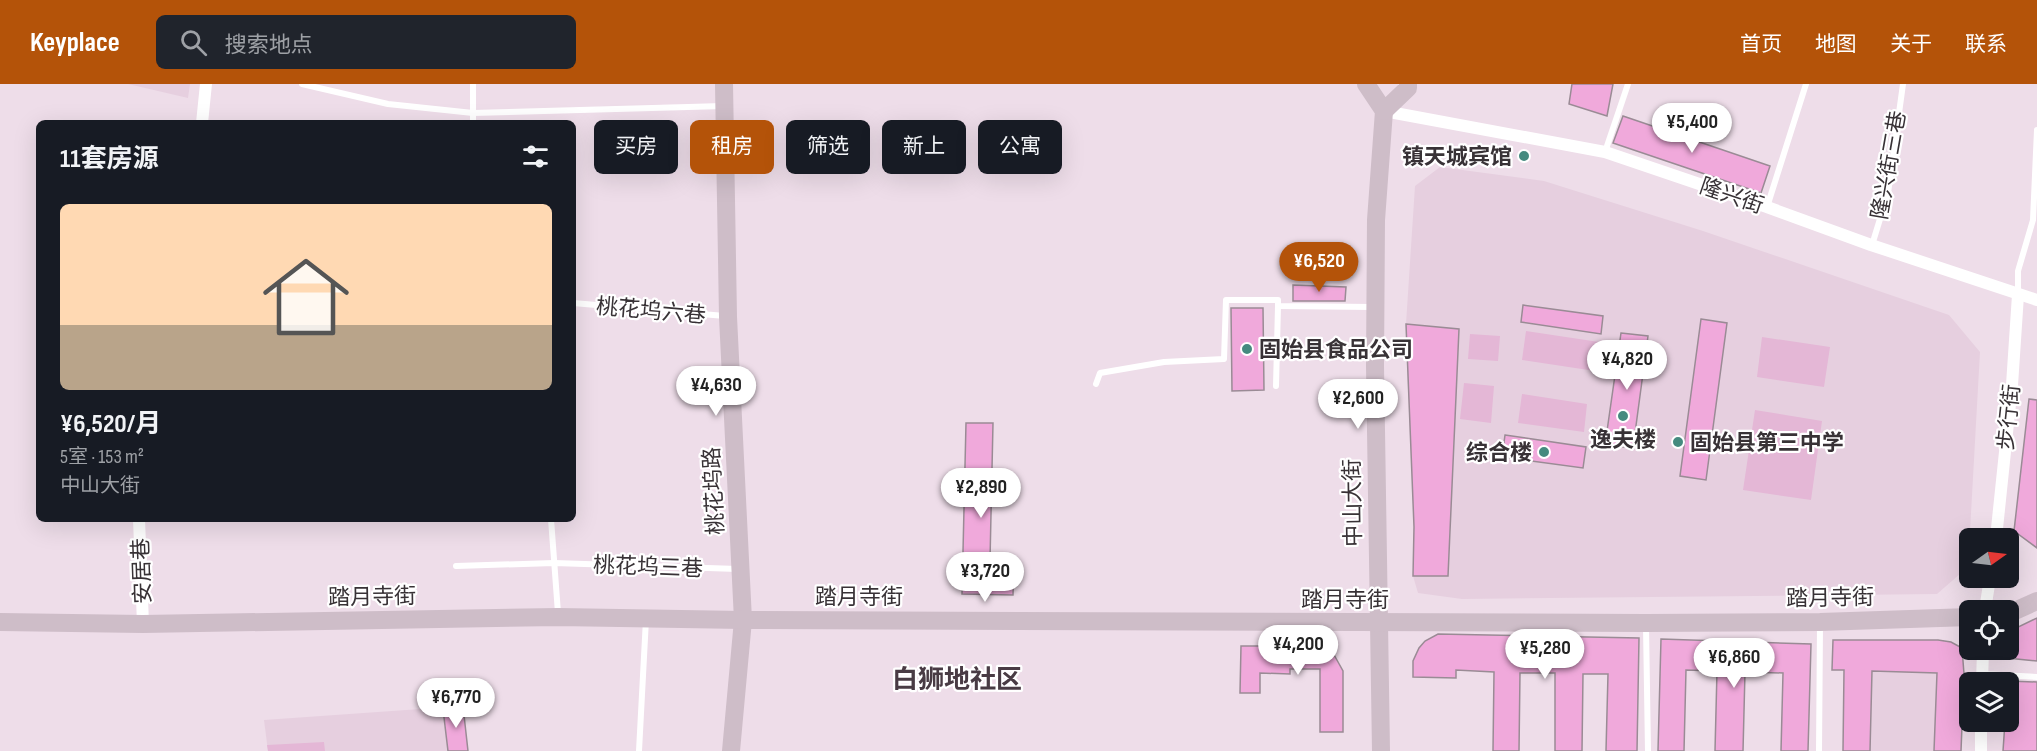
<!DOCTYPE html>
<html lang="zh">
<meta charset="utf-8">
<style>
:root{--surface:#171b24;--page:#20242c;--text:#f1f3f6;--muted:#9ea1a6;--line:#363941;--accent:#b45309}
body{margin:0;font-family:"Sofia Sans Condensed","Noto Sans SC",sans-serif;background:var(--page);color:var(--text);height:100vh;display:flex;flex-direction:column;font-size:22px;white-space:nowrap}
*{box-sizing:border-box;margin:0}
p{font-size:20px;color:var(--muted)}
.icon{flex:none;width:33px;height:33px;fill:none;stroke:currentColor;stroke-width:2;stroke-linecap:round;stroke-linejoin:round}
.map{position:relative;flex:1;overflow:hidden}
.side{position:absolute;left:36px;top:36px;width:540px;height:402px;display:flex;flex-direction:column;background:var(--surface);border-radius:9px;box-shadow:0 6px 24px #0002}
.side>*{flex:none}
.guide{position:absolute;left:594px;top:36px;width:570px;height:54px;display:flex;gap:12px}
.needle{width:39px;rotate:76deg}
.controls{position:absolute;left:1959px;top:444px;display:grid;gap:12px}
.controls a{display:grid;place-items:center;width:60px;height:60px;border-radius:9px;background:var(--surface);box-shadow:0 6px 24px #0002;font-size:30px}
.price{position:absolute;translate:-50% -51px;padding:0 14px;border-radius:21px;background:#fff;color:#222;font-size:20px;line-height:39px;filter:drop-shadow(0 2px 3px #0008)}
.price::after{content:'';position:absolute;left:50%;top:36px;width:18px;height:14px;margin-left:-9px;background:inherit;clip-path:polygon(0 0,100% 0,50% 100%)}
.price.active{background:var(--accent);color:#fff}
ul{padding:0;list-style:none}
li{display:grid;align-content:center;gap:12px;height:318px;padding:0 24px}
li+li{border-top:2px solid var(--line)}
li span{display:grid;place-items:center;height:186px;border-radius:9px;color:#555}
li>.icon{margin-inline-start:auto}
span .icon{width:108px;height:108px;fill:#fffc;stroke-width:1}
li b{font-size:26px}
h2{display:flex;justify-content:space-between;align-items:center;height:72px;padding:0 24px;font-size:26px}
.tag{padding:0 21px;border-radius:9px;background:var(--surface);box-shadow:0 6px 24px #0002;font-size:21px;line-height:54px}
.tag.active{background:var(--accent);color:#fff}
header{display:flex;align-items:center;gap:36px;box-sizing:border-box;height:84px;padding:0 30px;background:var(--accent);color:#fff}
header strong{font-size:28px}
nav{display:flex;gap:33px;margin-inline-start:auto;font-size:21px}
.search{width:420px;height:54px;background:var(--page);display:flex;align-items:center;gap:15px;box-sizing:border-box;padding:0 21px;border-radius:9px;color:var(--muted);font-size:22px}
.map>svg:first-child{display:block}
</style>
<header>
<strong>Keyplace</strong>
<div class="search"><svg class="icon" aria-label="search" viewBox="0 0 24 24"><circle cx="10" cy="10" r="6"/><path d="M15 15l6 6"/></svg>搜索地点</div>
<nav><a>首页</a><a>地图</a><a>关于</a><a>联系</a></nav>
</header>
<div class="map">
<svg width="2037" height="667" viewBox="0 0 2037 667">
<rect width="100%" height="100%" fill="#eedde9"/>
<g fill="#e6cfdf">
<polygon points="128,0 190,0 188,14"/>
<polygon points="1440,83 1544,97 1703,147 1949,231 1980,268 1968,483 1937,510 1462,515 1418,509 1413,492 1448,491 1451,442 1414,443 1407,283 1406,240 1415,102"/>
<polygon points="1872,587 1937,589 1934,667 1870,667"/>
<polygon points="463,622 468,667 268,667 264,636"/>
</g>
<g fill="#e4b7d6">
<polygon points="1526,247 1599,258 1595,287 1522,276"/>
<polygon points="1470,250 1500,252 1498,277 1468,275"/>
<polygon points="1762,253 1830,263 1824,303 1757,293"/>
<polygon points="1464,299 1494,302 1491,339 1460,335"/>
<polygon points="1522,310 1587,320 1584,348 1518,339"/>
<polygon points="1755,326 1822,337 1811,416 1743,406"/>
<polygon points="324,658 325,667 268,667 267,661"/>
</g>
<g fill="#f0a9db" stroke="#9a8b95" stroke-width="1.5">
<polygon points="1572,0 1613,0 1607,32 1569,20"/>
<polygon points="1623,32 1770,82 1761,109 1613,59"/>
<polygon points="1293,201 1346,203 1345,217 1293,217"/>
<polygon points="1523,221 1603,232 1601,250 1521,238"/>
<polygon points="1231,224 1263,224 1264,306 1232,307"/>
<polygon points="1701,235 1727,239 1706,396 1680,392"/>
<polygon points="1406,240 1459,245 1448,492 1413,492 1414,443"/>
<polygon points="1621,249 1648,252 1633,364 1605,361"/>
<polygon points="2029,315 2037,316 2037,464 2014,447"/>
<polygon points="966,339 993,339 990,476 1014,477 1013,511 962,510"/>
<polygon points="1505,351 1586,363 1583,384 1502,373"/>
<polygon points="2037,534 2037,577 2007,574 2011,553 2016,544"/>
<polygon points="1438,550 1639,554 1637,667 1606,667 1608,590 1583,590 1582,667 1555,667 1555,589 1520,589 1519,667 1493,667 1494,588 1456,586 1456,594 1413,593 1413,577 1419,564 1425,557"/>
<polygon points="1661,555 1811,560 1808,667 1781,667 1783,589 1745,588 1743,667 1715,667 1717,587 1686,586 1684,667 1658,667"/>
<polygon points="1833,556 1938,556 1951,558 1962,564 1964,590 1961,667 1934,667 1937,589 1872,587 1870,667 1843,667 1844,586 1832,586"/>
<polygon points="1241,562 1315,562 1322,563 1333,569 1343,587 1343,648 1320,648 1320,585 1290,585 1290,590 1260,589 1260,609 1240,609"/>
<polygon points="2008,597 2037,598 2037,667 2003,667 2005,638 2008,638"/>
<polygon points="463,622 468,667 448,667 443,625"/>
</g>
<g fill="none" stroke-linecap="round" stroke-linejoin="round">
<g stroke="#fff" stroke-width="6">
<polyline points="302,0 388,20 473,29 724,22"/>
<polyline points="473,0 473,39"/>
<polyline points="1605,68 1628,0"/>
<polyline points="1767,123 1806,0"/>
<polyline points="1872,161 1888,109 1903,0"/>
<polyline points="2018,211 2018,187 2033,136 2037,46"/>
<polyline points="573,219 725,232"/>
<polyline points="1096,300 1100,289 1164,278 1224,275 1226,216 1278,216 1278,222 1372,223"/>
<polyline points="1276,302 1278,222"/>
<polyline points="551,435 558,529"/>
<polyline points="456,482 554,479 738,485"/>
<polyline points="1646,542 1648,667"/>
<polyline points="1983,590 2037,593"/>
<polyline points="639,667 646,535"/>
<polyline points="1819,667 1820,542"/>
</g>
<g stroke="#fff" stroke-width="12">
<polyline points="1384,27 1605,68 1767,123 1871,161 2037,216"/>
<polyline points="202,39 206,0"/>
<polyline points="139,435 143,540"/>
<polyline points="1996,454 2012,301 2018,211"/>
<polyline points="1985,526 1990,494"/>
<polyline points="1982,598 1983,566"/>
<polyline points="1981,667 1981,638"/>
</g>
<g stroke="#cebdc8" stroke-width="18">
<polyline points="724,0 728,233 743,536 731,667"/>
<polyline points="1366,0 1384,27 1376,136 1375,282 1381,667"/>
<polyline points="1384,27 1408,4 1408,0"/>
<polyline points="2008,530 2037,517"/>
<polyline points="0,538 143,540 558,533 743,536 1646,539 1820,538 1970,533"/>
</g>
</g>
<g fill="#458a7f" stroke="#fff" stroke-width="2">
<circle cx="1524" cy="72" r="6"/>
<circle cx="1247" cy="265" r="6"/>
<circle cx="1623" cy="332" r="6"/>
<circle cx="1678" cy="358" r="6"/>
<circle cx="1544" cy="368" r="6"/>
</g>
<g text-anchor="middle" stroke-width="4.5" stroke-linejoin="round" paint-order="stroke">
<g font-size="22" font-weight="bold" fill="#383236" stroke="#fff" text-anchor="end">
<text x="1512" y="80">镇天城宾馆</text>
<text x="1259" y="273" text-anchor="start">固始县食品公司</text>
<text x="1623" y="363" text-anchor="middle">逸夫楼</text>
<text x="1690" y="366" text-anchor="start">固始县第三中学</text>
<text x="1532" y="376">综合楼</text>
</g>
<g font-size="22" fill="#383236" stroke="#fff">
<text transform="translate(1888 81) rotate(-80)" y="8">隆兴街三巷</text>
<text transform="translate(1732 111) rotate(19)" y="8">隆兴街</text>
<text transform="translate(651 226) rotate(5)" y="8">桃花坞六巷</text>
<text transform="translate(2008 333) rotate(-84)" y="8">步行街</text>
<text transform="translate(713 407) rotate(-93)" y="8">桃花坞路</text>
<text transform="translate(1352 419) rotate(-91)" y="8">中山大街</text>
<text transform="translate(648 482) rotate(2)" y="8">桃花坞三巷</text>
<text transform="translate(141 487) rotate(-92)" y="8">安居巷</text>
<text transform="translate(372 512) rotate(-1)" y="8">踏月寺街</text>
<text x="859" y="520">踏月寺街</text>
<text transform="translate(1830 513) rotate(-1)" y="8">踏月寺街</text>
<text x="1345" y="523">踏月寺街</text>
</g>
<g font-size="26" font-weight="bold" fill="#493b44" stroke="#fff">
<text x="957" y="604">白狮地社区</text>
</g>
</g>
</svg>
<div class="controls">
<a><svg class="needle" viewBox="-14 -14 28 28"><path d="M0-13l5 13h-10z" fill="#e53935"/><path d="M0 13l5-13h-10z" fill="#9ea1a6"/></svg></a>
<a><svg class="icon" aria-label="locate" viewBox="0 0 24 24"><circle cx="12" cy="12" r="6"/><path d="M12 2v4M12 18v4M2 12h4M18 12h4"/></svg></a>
<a><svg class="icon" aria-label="layers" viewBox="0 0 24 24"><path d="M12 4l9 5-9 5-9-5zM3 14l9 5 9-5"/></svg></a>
</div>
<b class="price" style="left:1692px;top:70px">¥5,400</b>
<b class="price active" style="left:1319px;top:209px">¥6,520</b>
<b class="price" style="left:1627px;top:307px">¥4,820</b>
<b class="price" style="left:716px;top:333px">¥4,630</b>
<b class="price" style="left:1358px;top:346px">¥2,600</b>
<b class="price" style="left:981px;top:435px">¥2,890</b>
<b class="price" style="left:985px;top:519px">¥3,720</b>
<b class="price" style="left:1298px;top:592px">¥4,200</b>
<b class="price" style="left:1545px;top:596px">¥5,280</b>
<b class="price" style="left:1734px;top:605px">¥6,860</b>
<b class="price" style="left:456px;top:645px">¥6,770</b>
<div class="guide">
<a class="tag">买房</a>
<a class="tag active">租房</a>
<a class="tag">筛选</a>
<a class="tag">新上</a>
<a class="tag">公寓</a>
</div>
<section class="side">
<h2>11套房源<svg class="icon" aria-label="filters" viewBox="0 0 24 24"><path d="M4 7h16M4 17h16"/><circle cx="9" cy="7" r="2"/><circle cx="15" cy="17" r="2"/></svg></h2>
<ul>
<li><span style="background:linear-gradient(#ffd9b3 65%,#b9a48a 0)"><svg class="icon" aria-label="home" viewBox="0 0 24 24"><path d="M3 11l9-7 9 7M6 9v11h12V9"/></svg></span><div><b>¥6,520/月</b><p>5室 · 153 m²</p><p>中山大街</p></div></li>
</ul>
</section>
</div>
